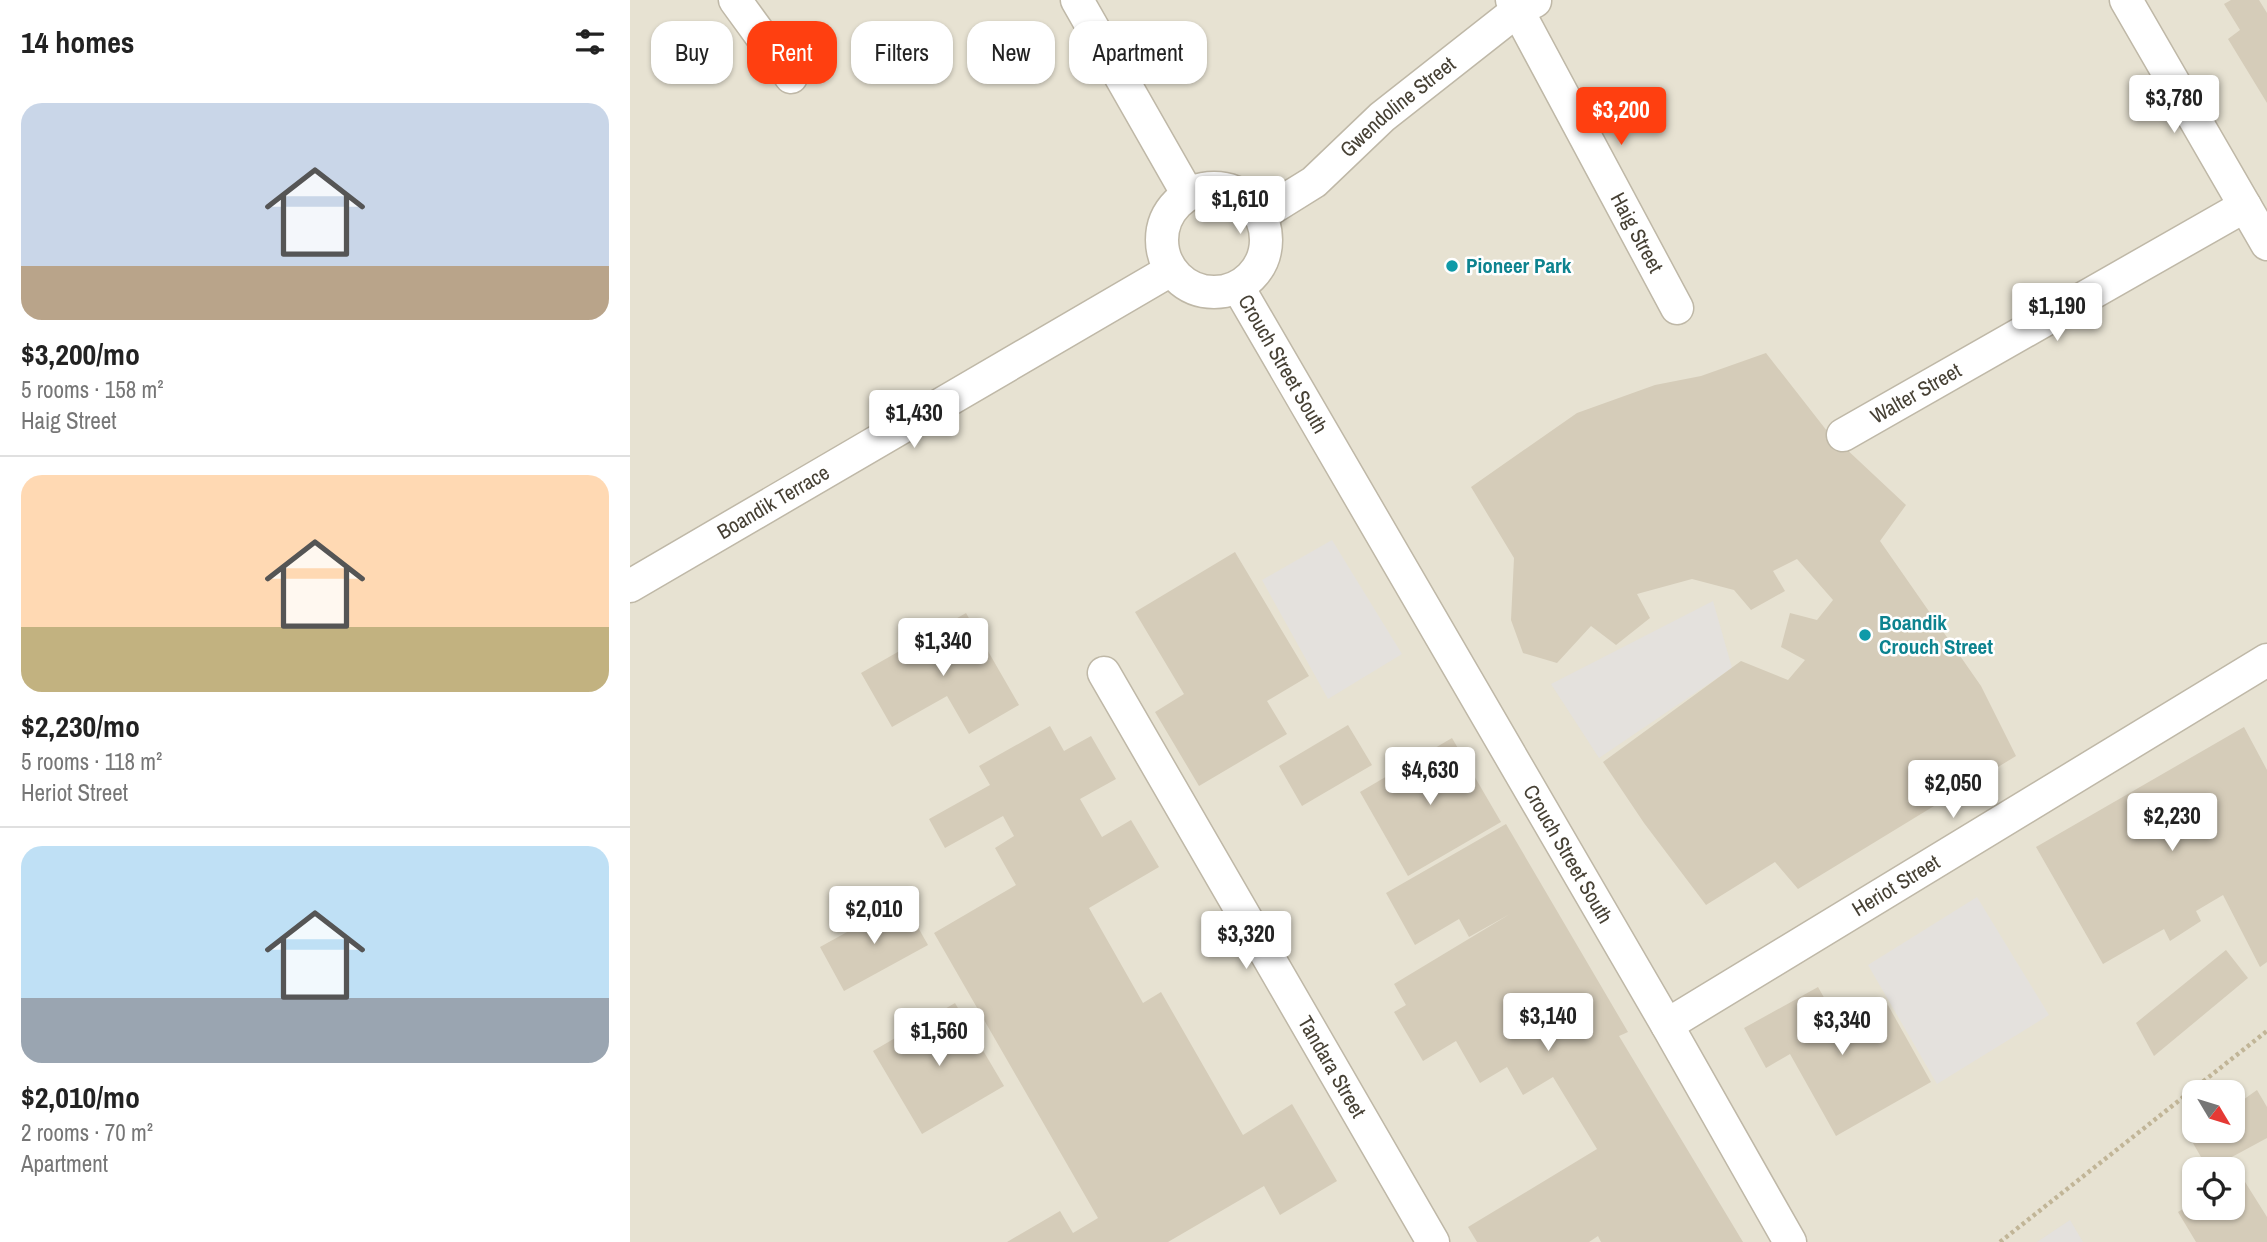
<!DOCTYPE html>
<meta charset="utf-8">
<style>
:root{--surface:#fff;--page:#f6f6f6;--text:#222;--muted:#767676;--line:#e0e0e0;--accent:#ff3f10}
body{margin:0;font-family:"Archivo Narrow",sans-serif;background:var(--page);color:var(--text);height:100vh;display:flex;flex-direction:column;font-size:26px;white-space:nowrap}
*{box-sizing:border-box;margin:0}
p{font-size:23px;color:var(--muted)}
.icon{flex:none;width:38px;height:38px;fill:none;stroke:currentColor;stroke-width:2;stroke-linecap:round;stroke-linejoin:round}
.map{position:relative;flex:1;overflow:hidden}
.panel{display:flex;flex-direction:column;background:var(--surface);width:630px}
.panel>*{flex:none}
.banner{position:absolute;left:21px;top:21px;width:665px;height:63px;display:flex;gap:14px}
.needle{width:46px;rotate:128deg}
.buttons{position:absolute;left:1552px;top:1080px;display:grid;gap:14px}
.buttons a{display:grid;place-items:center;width:63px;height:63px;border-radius:14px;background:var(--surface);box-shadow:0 2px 5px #0004;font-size:35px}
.price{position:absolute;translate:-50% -60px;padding:0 16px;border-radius:7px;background:#fff;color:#222;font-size:23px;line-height:46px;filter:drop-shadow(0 2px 4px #0008)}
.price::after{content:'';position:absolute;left:50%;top:42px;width:21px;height:16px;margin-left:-10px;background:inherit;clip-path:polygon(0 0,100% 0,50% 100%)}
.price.on{background:var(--accent);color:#fff}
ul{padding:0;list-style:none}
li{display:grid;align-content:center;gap:14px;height:371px;padding:0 21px}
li+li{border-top:2px solid var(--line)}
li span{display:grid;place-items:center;height:217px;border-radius:21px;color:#555}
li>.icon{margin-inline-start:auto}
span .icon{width:126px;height:126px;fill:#fffc;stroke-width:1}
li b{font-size:30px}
h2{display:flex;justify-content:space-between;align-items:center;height:84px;padding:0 21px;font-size:30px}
.pill{padding:0 24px;border-radius:21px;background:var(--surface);box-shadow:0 2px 5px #0004;font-size:24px;line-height:63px}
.pill.on{background:var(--accent);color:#fff}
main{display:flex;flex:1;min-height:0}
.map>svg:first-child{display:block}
</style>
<main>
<section class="panel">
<h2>14 homes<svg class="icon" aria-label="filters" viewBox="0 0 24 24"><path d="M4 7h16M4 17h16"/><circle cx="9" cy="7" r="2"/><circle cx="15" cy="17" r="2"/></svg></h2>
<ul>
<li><span style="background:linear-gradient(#c9d6e8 75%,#b9a48a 0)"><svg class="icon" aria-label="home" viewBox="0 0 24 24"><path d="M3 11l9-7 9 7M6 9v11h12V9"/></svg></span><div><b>$3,200/mo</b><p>5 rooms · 158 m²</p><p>Haig Street</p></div></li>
<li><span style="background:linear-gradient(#ffd9b3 70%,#c2b280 0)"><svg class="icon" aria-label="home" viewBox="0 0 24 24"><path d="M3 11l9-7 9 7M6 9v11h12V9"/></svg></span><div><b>$2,230/mo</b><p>5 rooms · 118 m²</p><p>Heriot Street</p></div></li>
<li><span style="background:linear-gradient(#bfe0f5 70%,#9aa5b1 0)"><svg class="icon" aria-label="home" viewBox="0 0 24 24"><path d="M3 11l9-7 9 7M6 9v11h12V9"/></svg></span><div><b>$2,010/mo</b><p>2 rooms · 70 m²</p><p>Apartment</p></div></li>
</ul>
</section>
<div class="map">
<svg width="1637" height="1242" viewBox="0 0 1637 1242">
<rect width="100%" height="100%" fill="#f3efe5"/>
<path fill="#e7e2d2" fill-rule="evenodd" d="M0,0H1637V1242H0ZM1564,1092H1603V1130H1564ZM1564,1169H1603V1208H1564Z"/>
<g fill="#e4e1dd">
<polygon points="702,540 772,654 698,699 632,580"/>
<polygon points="1083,601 1102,668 969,758 921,684"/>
<polygon points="1347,897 1419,1015 1307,1084 1238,965"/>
<polygon points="1440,1220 1453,1242 1407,1242"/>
</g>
<g fill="#d5ccb9">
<polygon points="1601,0 1629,0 1637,13 1637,103 1598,39 1610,30 1594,4"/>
<polygon points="1136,353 1197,431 1276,505 1250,541 1351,686 1386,756 1168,889 1145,862 1076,905 1014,823 973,762 1111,661 1158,680 1175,660 1151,647 1160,613 1187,620 1203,600 1167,559 1143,571 1155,591 1121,610 1104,590 1062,579 1007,594 1020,618 986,645 961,626 927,663 893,653 881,620 884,558 841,487 947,413 1025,385 1071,376"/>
<polygon points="605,552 679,676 637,701 657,734 569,786 525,712 554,694 505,612"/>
<polygon points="336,613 389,705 339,734 317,696 262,727 231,673"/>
<polygon points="718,725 742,765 672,806 649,766"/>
<polygon points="420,726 434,751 461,736 486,779 450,799 472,837 501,820 529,867 459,908 513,1003 531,992 613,1135 662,1104 707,1181 650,1215 634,1186 538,1242 377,1242 430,1211 443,1233 468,1218 304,933 386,885 365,848 384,836 373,816 315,848 299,819 360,785 349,766"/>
<polygon points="1614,727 1637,770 1637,962 1630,967 1593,895 1566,911 1571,921 1540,941 1534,929 1473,964 1406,847"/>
<polygon points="822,738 871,822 778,876 730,792"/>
<polygon points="876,824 998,1032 989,1036 1113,1242 971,1242 968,1236 959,1242 847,1242 838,1227 967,1149 923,1077 893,1095 877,1067 850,1083 826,1041 793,1061 764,1012 776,1005 764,984 880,914 839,937 829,919 785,945 756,893"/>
<polygon points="273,901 298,945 214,991 190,947"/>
<polygon points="1596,950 1618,978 1524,1056 1506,1023"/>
<polygon points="1188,987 1209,1024 1254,998 1301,1082 1206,1136 1160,1054 1136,1068 1114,1028"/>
<polygon points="325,1003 374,1086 292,1134 243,1051"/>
<polygon points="1627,1090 1637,1107 1637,1138 1600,1158 1637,1217 1637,1242 1566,1242 1548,1212 1564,1202 1564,1208 1603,1208 1603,1169 1578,1169 1560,1138 1570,1130 1603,1130 1603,1107"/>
</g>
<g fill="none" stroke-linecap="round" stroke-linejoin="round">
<defs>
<g id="minor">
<polyline points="105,0 161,77"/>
<polyline points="447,0 557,193"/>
<path id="s1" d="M882,0L1047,308"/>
<polyline points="1496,0 1637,244"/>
<circle cx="584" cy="240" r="52"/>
<path id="s2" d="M631,215L684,182L752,117L888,10L905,1"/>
<path id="s3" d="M608,287L1037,1025L1160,1242"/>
<path id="s4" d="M1213,435L1615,206"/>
<path id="s5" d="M0,586L541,270"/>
<path id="s6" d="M474,673L803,1242"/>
<path id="s7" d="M1037,1025L1637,660"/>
</g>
</defs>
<use href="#minor" stroke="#bfb8a7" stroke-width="35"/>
<polyline stroke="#c1b597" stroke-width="4.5" stroke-dasharray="3.5 3.5" stroke-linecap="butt" points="1370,1242 1637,1031"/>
<use href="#minor" stroke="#fff" stroke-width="32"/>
</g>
<g fill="#0f9aa8" stroke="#fff" stroke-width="2.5">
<circle cx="822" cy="266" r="7"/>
<circle cx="1235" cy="635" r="7"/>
</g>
<g text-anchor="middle" stroke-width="5" stroke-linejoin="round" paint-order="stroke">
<g font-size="21" fill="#464034" stroke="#fff">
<text dy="7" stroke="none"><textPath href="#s2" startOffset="175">Gwendoline Street</textPath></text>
<text dy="7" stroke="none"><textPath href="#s1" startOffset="264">Haig Street</textPath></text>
<text dy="7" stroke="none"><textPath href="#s3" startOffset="89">Crouch Street South</textPath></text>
<text dy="7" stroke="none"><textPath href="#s4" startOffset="84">Walter Street</textPath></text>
<text dy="7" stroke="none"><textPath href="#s5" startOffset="166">Boandik Terrace</textPath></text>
<text dy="7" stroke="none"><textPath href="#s3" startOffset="656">Crouch Street South</textPath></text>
<text dy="7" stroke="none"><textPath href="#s7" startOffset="268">Heriot Street</textPath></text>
<text dy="7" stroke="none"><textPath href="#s6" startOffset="455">Tandara Street</textPath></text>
</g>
<g font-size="21" font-weight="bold" fill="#0d838f" stroke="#fff" text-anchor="start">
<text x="836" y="273">Pioneer Park</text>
<text x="1249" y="630">Boandik<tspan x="1249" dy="24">Crouch Street</tspan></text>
</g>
</g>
</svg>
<div class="buttons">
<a><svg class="needle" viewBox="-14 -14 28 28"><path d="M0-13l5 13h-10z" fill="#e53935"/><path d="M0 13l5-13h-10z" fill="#767676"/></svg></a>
<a><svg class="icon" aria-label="locate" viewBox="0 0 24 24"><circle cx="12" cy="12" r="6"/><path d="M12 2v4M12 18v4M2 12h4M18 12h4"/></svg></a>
</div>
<b class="price" style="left:1544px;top:135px">$3,780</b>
<b class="price on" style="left:991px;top:147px">$3,200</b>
<b class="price" style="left:610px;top:236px">$1,610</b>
<b class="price" style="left:1427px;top:343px">$1,190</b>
<b class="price" style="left:284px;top:450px">$1,430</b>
<b class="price" style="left:313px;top:678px">$1,340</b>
<b class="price" style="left:800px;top:807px">$4,630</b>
<b class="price" style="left:1323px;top:820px">$2,050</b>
<b class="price" style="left:1542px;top:853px">$2,230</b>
<b class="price" style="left:244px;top:946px">$2,010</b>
<b class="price" style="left:616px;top:971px">$3,320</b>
<b class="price" style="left:918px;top:1053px">$3,140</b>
<b class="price" style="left:1212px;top:1057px">$3,340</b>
<b class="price" style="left:309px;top:1068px">$1,560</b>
<div class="banner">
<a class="pill">Buy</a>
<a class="pill on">Rent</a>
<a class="pill">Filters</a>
<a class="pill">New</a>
<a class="pill">Apartment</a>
</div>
</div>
</main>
